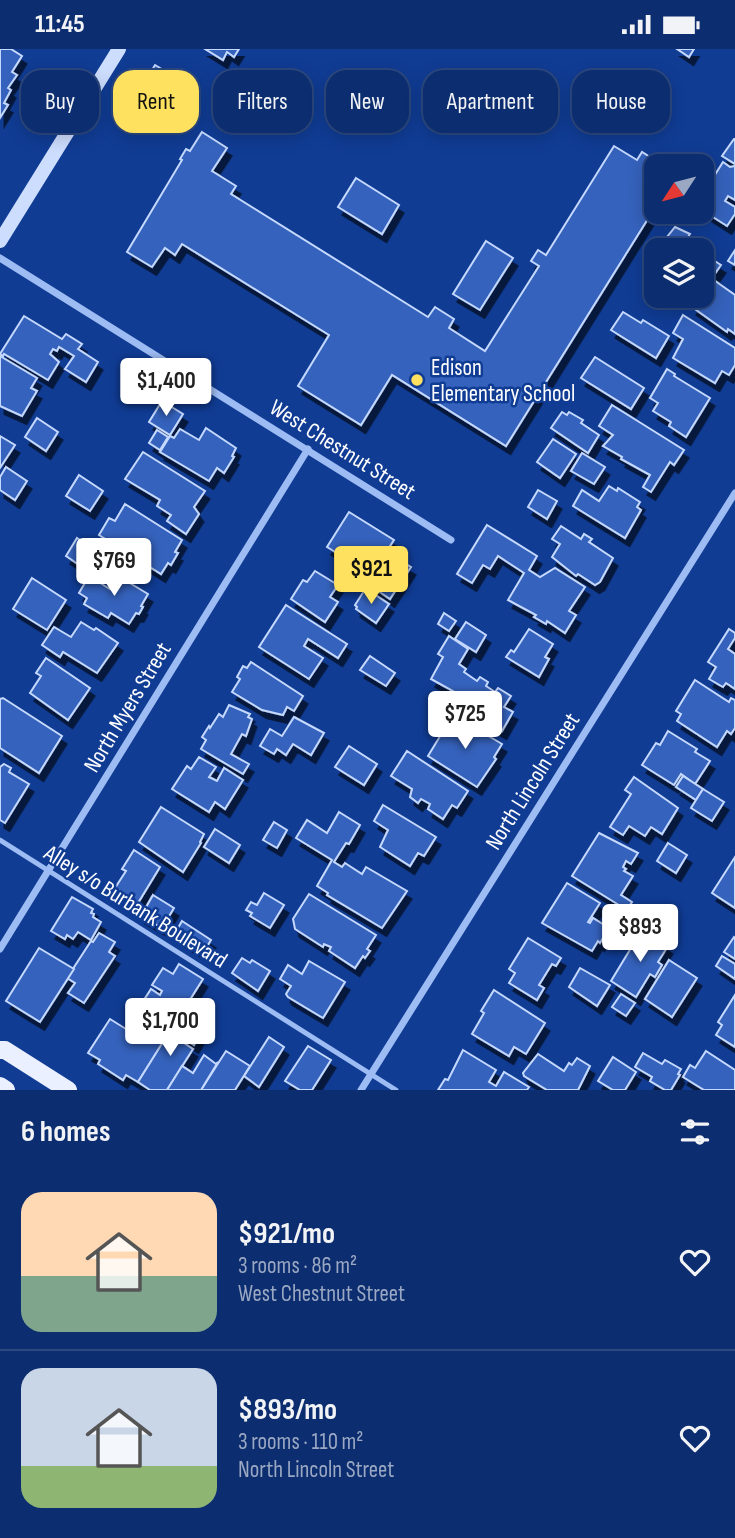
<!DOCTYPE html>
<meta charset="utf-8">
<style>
:root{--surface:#0c2d6f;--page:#1a3977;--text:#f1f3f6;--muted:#9aa8c3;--line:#2c4982;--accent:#ffe160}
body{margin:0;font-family:"Sofia Sans Condensed",sans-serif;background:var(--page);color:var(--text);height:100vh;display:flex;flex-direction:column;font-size:26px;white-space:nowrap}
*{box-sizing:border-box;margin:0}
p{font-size:23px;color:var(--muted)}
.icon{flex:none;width:38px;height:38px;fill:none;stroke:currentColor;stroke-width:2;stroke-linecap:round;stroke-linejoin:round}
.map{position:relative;height:1041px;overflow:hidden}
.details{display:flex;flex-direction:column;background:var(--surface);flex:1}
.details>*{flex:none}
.guide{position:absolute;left:21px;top:21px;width:693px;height:63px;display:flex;gap:14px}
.needle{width:46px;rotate:234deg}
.tools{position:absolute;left:644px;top:105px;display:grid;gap:14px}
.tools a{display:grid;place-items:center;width:70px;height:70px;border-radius:14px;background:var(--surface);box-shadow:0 4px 18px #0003,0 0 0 2px var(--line);font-size:35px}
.price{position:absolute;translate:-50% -60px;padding:0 16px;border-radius:7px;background:#fff;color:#222;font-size:23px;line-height:46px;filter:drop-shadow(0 2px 4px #0008)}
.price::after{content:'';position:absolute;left:50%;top:42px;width:21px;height:16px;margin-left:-10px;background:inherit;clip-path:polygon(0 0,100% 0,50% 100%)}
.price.active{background:var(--accent);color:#111}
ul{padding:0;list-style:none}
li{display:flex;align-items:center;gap:21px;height:175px;padding:0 21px}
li+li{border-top:2px solid var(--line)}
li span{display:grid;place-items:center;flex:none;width:196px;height:140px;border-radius:21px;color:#555}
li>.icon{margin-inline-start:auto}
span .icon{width:84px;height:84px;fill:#fffc;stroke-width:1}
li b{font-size:30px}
h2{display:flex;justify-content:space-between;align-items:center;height:84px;padding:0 21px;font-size:30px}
.chip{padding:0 24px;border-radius:21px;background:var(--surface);box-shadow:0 4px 18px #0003,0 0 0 2px var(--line);font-size:24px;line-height:63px}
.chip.active{background:var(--accent);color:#111}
.status{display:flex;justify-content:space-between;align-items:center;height:49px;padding:0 35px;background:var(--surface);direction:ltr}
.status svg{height:19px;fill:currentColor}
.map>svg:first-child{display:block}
</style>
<div class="status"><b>11:45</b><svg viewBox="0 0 49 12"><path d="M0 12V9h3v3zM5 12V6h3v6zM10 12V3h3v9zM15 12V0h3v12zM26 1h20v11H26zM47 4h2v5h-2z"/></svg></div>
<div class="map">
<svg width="735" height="1041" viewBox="0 0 735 1041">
<defs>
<filter id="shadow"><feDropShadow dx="4.5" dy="8" stdDeviation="0" flood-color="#0009"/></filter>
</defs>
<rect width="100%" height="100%" fill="#103c94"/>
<g fill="#3462bc" stroke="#c5d9fe" stroke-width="2" filter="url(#shadow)">
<polygon points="0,0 11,0 22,7 12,23 17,26 8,39 11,41 4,54 8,56 0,69"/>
<polygon points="205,0 239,0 234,8 227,3 223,11"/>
<polygon points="677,0 694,0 689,8"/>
<polygon points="155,16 194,39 178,65 140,41"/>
<polygon points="252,21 266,30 259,42 244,33"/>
<polygon points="239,31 258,43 253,50 234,39"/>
<polygon points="202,83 227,99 212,122 236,137 231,145 428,268 435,258 454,270 449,279 485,302 539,217 531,212 538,201 546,206 614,97 637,111 642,103 653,110 648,117 656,122 656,157 506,397 392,326 361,376 298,337 329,286 182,195 175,206 165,199 152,218 127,203 182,111 180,110 186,100 190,102"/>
<polygon points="734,90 735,90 735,115 722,107"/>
<polygon points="723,113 730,118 735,117 735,151 728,147 725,152 735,158 735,165 727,177 702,161 702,137 706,140"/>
<polygon points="356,129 399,156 382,185 338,158"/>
<polygon points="675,178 690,185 684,194 697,201 670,201 675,193 667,188"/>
<polygon points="486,192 513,209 480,261 453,245"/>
<polygon points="735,201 735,216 728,212"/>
<polygon points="702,204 721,216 714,226 702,220"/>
<polygon points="711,229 735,246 735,285 728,280 727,283 692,258 702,244 704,245 708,239 705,237"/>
<polygon points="623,263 641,274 643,271 669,287 656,309 611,281"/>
<polygon points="683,266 735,299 735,316 729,326 722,322 715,334 673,309 683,290 673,284"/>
<polygon points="24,267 62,290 66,285 82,295 78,300 98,313 86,333 65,320 74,307 59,298 57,302 53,300 50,305 59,313 48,331 4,305 3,307 0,305"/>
<polygon points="0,307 37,329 31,339 37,342 22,367 0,357"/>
<polygon points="595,308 644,339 631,360 581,329"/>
<polygon points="667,320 675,325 674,327 710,349 686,388 669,377 671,373 653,362 658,354 650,349"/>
<polygon points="162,352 183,365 170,386 149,373"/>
<polygon points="612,356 684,401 674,416 670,413 651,443 643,438 650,426 621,410 622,408 603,397 613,386 599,377"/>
<polygon points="562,363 567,366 569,363 583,371 581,374 599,386 588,404 551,379"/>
<polygon points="37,369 58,383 46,402 25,388"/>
<polygon points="206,379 236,399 232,407 234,408 224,424 217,419 209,432 160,403 170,387 174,389 180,380 199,391"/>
<polygon points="157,381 168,388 160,401 149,394"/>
<polygon points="0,387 15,396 0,419"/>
<polygon points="553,390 576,405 560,429 537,413"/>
<polygon points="143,403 205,442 194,458 199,465 186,485 167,472 171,466 157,457 160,451 125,430"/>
<polygon points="582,404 605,418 594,435 571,422"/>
<polygon points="6,418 27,432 15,451 0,441 0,428"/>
<polygon points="79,426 103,442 90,462 66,447"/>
<polygon points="609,437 617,442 618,439 640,453 637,458 641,461 625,489 573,457 582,441 599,452"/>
<polygon points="538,441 557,452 547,470 528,458"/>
<polygon points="125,455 182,491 175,503 178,504 171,516 168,514 161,525 99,486 109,469 115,472"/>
<polygon points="349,463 394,491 378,515 367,517 356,510 353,514 327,498"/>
<polygon points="487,476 537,507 529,521 540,528 555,519 585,538 569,562 576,566 565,584 547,572 546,575 534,568 536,566 508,551 524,524 498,507 490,520 483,516 472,534 457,525"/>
<polygon points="561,477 581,490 584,485 592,490 589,493 613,509 600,533 595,536 578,525 576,527 552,508 560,495 552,490"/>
<polygon points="77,489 97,502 85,520 66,507"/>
<polygon points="391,506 411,518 390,550 371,537"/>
<polygon points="315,522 338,536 330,548 338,553 325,573 291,550 303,531 307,533"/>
<polygon points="89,527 110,540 113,535 111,534 118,527 148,545 141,557 143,558 139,565 136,564 129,575 111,564 108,569 84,555 87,549 79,544"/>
<polygon points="32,529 66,551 47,581 13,560"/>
<polygon points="368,541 389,555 376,574 356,560 357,558 355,556 364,542 366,544"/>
<polygon points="286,556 347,595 338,609 308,590 304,597 323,609 309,630 259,598"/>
<polygon points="444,564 456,572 449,582 438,575"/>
<polygon points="81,573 94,581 96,579 118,594 97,624 63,603 60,608 42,596 54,578 71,588"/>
<polygon points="466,573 486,586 476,603 455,590"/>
<polygon points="529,580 553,595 545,608 549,610 539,628 506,608 511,601 514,603"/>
<polygon points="729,580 735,584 735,589 728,600 735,605 735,640 726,634 723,638 709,630 716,618 708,613"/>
<polygon points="449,587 468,600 459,615 466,620 464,623 477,632 480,628 488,633 486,637 495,643 498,639 511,647 504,658 513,663 502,682 448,649 453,642 431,630 443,608 438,605"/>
<polygon points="370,607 395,624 386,637 360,621"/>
<polygon points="46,609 90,639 68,671 30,644 41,627 36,624"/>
<polygon points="251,613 303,647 294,662 287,658 283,666 262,661 232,643 240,630 237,628 243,617 247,619"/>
<polygon points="695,631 729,653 731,649 735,651 735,679 731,685 727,682 717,698 677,672 681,665 676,662"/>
<polygon points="3,649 62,687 39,724 0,699 0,650"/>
<polygon points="229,656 250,665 248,668 252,670 246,687 242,685 231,705 249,715 243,725 201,700 206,691 202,688 209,677 210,679 219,665 223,668"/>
<polygon points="453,666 502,695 494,708 496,710 477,738 428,707"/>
<polygon points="294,668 324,684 311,706 293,695 286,706 277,700 274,705 260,697 270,680 282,687"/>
<polygon points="668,682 697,700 695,703 710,712 695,735 681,725 674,736 642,716 656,694 660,696"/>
<polygon points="349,697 377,715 364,736 335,718"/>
<polygon points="407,702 468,742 457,759 452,756 443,770 428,760 430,755 421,750 418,754 410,748 412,740 391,727"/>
<polygon points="199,708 216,718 209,728 217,732 224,719 243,731 225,760 215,753 209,763 172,740 187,717 191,720"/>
<polygon points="4,715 11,719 9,723 29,735 5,774 0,771 0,718"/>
<polygon points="683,727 703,740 696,751 676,738"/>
<polygon points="634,728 678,759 662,785 651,778 645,787 629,777 623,786 610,778 631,745 625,741"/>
<polygon points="703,740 724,753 712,772 691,759"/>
<polygon points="383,756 436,788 424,807 418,804 410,817 380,798 388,781 374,772"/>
<polygon points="161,758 204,785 200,793 201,794 183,823 139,793"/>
<polygon points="339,763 360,776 349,795 346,794 334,813 342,818 345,814 362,825 366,818 407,842 382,879 327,846 328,844 317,837 332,811 296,789 307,771 327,784"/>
<polygon points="274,773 287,781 277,799 263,791"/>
<polygon points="215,780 240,796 229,814 204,798"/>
<polygon points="599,784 638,804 631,815 626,812 623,818 626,820 624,822 633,827 621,846 632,853 627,861 572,827"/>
<polygon points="668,794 687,806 676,824 657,812"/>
<polygon points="134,801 160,818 138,854 115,839 126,822 122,820"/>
<polygon points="735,808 735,859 712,844"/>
<polygon points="567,834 600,854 588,873 590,874 593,869 609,879 600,894 598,892 592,902 542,874"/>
<polygon points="264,844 284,856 270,879 250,867 252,864 246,861 251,853 257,856"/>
<polygon points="309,845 376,886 367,900 370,902 365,909 363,907 355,919 329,902 331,898 324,895 323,898 295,880 293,870"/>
<polygon points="153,846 174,859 162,879 141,867"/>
<polygon points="72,848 93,860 91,864 94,865 93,868 101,873 91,891 78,883 73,890 67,886 65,890 51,882"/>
<polygon points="182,872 211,891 203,904 174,886"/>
<polygon points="642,881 668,897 658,913 662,916 655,928 650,925 636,948 611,932"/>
<polygon points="99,884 115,893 109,903 115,907 84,954 68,944 75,934 67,929 91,892 93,893"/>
<polygon points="734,888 735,889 735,910 724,903"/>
<polygon points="528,889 561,909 556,917 552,915 539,936 544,939 537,951 509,934 515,924 509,920"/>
<polygon points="39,899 74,920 40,973 6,952"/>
<polygon points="722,907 735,915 735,930 716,917"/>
<polygon points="242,909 250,914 252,911 270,922 258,942 232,924"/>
<polygon points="669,911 697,929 672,968 645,950"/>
<polygon points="309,912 345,933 323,969 288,948 286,945 291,937 280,930 288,916 302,925"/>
<polygon points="179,915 203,930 138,1033 126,1026 123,1031 98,1015 100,1011 88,1004 110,970 126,980 139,960 148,965 149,963 140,957 151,940 160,946 162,942 152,936 163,919 173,925"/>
<polygon points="580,919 610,936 597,957 569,938"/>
<polygon points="494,941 545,974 526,1005 514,998 509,1007 472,985 484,964 481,962"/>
<polygon points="621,945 635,954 626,967 612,958"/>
<polygon points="735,946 735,998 716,986 722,976 718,973"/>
<polygon points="178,969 200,985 194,996 186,991 184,994 193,1000 167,1041 150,1041 138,1033"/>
<polygon points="269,988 284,998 259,1038 244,1027"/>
<polygon points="308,997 331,1011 312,1041 300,1041 285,1032"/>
<polygon points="463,1001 496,1021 489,1033 496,1037 504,1023 529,1038 527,1041 438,1041 445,1030 448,1031"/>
<polygon points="226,1002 250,1017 235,1041 201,1041"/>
<polygon points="706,1002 735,1021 735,1041 704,1041 683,1028 690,1016 695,1019"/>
<polygon points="643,1004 662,1015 665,1011 681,1020 678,1025 680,1026 671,1041 665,1041 650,1032 652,1028 635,1018"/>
<polygon points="538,1005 564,1022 569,1014 572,1016 577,1009 590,1017 578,1041 547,1041 524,1027 523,1024"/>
<polygon points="204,1006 216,1015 218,1013 201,1041 167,1041 182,1017 193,1024"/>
<polygon points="613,1008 636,1023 625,1041 613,1041 598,1032"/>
</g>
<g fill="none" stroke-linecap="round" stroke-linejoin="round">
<polyline stroke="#9ebcf4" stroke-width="5" points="0,791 396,1041"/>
<g stroke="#9ebcf4" stroke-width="7">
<polyline points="0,209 451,491"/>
<polyline points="0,900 308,400"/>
<polyline points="361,1041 735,444"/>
</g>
<polyline stroke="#cdddfd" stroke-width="14" points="0,192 119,0"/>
<g stroke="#eaf0ff" stroke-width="18">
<polyline points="0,1001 5,1001 68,1041"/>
<polyline points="0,1037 6,1041"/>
</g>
</g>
<circle fill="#ffe160" stroke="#103c94" stroke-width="2.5" cx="417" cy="331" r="7"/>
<g text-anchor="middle" stroke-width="5" stroke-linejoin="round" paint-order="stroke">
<g font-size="23" fill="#fff" stroke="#103c94" text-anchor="start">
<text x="431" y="326">Edison<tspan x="431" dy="26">Elementary School</tspan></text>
</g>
<g font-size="23" fill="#fff" stroke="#103c94">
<text transform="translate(343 400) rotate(32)" y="8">West Chestnut Street</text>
<text transform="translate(127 658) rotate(-59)" y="8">North Myers Street</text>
<text transform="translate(532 732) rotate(-58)" y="8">North Lincoln Street</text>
<text transform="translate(136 857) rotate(32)" y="8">Alley s/o Burbank Boulevard</text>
</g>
</g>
</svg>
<div class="tools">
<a><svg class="needle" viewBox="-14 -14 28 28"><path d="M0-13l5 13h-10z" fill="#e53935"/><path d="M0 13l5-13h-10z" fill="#9aa8c3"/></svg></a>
<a><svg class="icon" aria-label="layers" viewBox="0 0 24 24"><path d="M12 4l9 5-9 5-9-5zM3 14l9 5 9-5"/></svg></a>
</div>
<b class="price" style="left:166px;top:369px">$1,400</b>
<b class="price" style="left:114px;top:549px">$769</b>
<b class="price active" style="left:371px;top:557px">$921</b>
<b class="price" style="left:465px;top:702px">$725</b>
<b class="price" style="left:640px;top:915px">$893</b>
<b class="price" style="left:170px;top:1009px">$1,700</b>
<div class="guide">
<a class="chip">Buy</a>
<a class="chip active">Rent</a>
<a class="chip">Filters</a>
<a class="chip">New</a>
<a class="chip">Apartment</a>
<a class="chip">House</a>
</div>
</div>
<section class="details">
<h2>6 homes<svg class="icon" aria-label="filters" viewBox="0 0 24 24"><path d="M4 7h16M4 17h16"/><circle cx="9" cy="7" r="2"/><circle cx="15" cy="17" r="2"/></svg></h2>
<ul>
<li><span style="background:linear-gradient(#ffd9b3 60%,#7fa58c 0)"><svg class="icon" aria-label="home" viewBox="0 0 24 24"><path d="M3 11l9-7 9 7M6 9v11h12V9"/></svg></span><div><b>$921/mo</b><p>3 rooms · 86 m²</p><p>West Chestnut Street</p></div><svg class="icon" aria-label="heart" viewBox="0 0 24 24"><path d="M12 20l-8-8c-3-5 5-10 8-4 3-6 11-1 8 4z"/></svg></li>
<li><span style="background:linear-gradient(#c9d6e8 70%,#8fb573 0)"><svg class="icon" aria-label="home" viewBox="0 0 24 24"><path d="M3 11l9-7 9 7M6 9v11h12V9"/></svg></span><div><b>$893/mo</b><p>3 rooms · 110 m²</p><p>North Lincoln Street</p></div><svg class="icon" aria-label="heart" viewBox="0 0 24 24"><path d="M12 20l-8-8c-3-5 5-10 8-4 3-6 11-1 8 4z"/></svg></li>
</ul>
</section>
